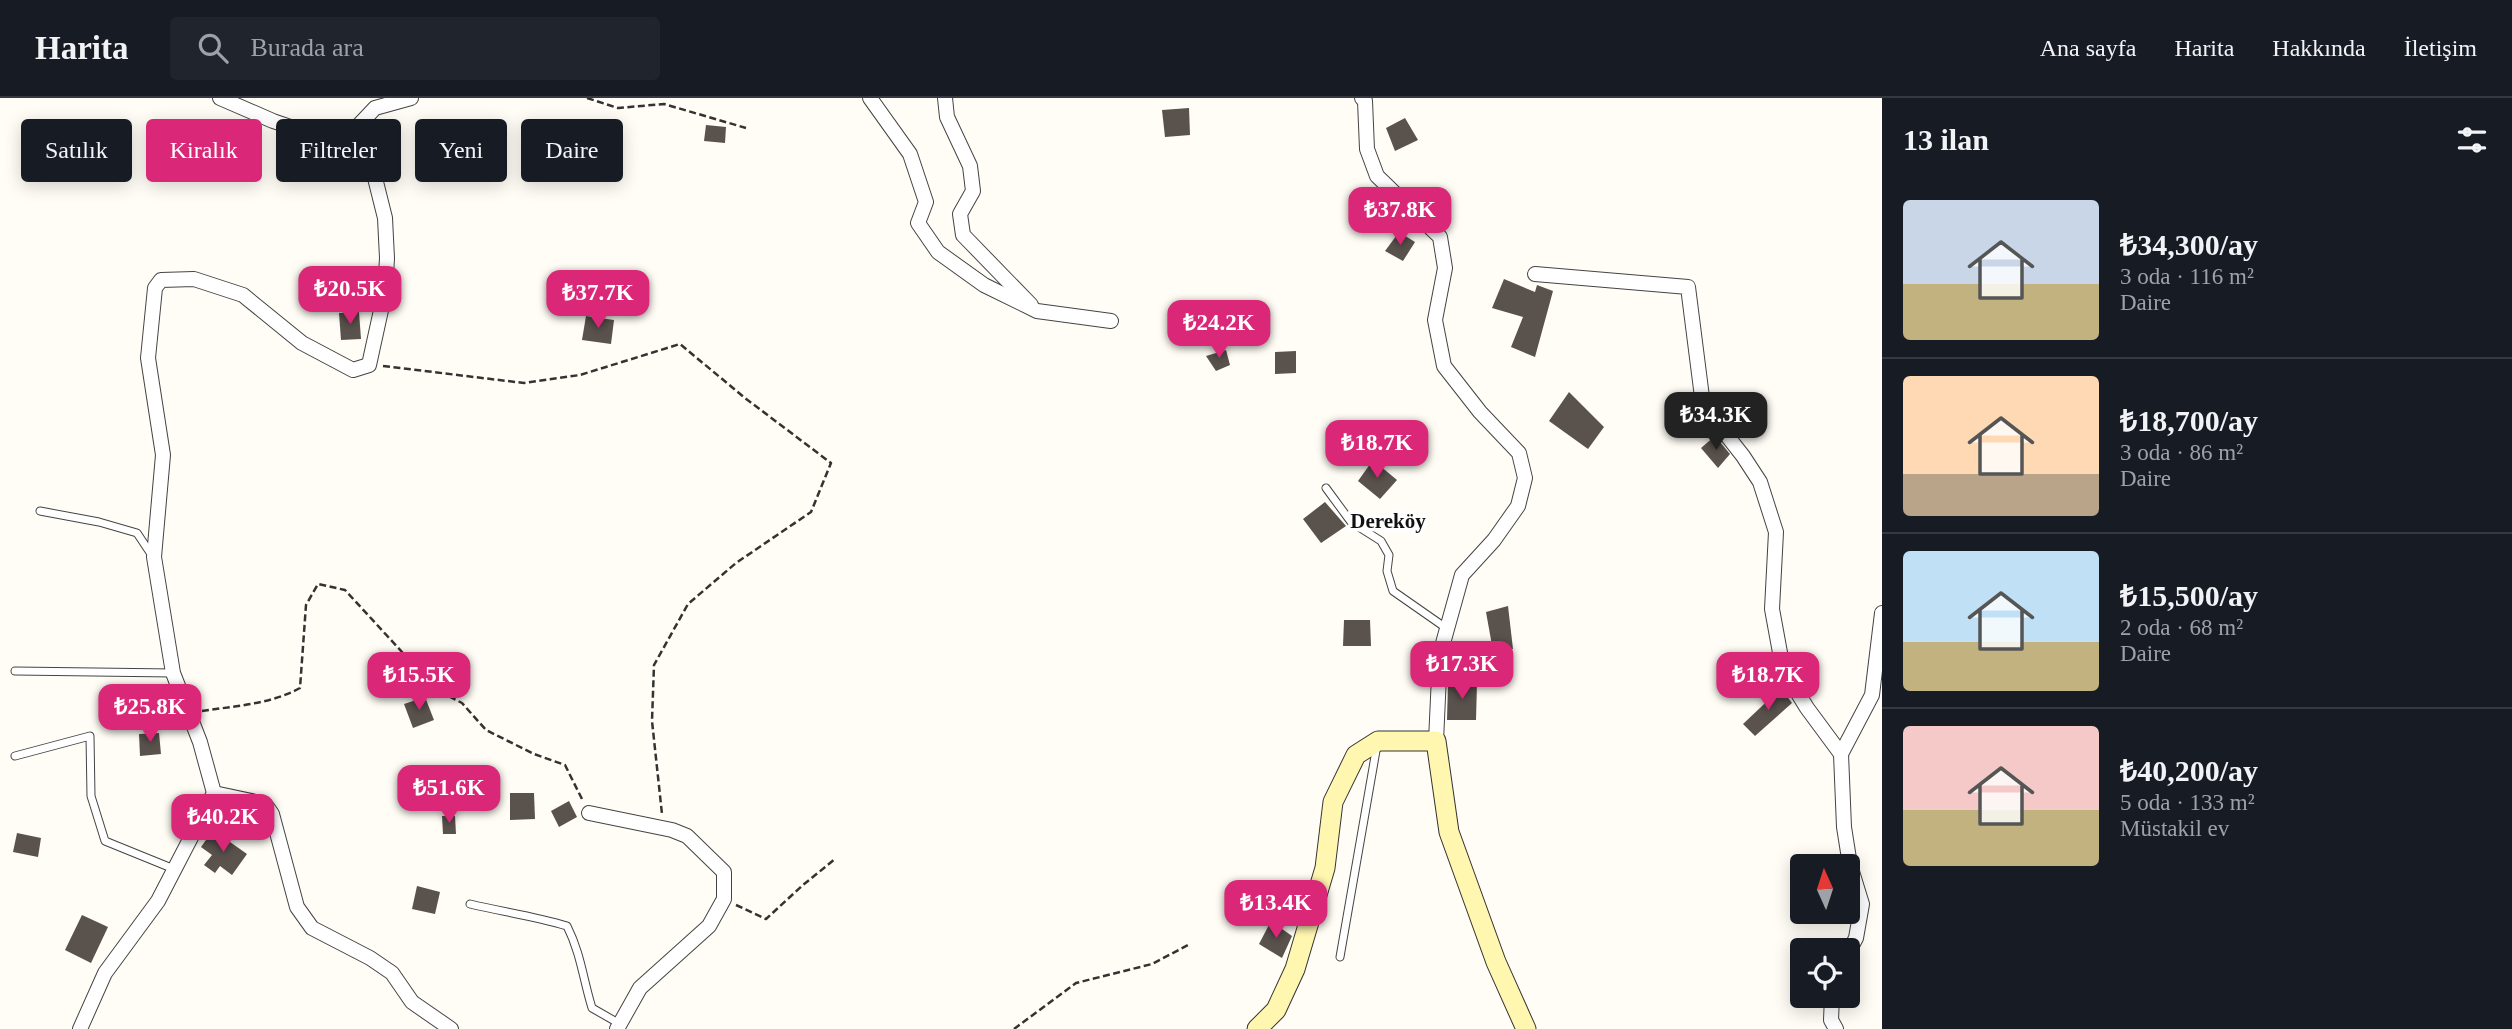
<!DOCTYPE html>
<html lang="tr">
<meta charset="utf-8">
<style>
:root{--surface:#171b24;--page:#20242c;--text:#f1f3f6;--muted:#9ea1a6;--line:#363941;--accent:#db2777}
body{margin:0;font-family:"Times New Roman",serif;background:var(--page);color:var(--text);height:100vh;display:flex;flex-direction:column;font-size:26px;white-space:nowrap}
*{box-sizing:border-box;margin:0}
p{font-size:23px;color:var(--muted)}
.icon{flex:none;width:38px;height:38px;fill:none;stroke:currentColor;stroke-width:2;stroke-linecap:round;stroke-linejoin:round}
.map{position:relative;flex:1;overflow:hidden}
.side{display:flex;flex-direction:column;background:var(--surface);width:630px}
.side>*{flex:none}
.hud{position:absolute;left:21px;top:21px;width:665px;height:63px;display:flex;gap:14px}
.needle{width:46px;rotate:357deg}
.buttons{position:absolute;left:1790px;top:756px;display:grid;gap:14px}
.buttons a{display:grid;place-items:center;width:70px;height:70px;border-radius:7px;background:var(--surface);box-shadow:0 4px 18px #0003;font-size:35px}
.price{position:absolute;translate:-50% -60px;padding:0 16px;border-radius:14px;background:var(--accent);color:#fff;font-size:23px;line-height:46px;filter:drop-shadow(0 2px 4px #0008)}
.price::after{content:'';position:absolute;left:50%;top:42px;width:21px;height:16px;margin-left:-10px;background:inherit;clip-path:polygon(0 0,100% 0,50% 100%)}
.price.on{background:#222;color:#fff}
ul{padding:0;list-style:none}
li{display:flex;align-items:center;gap:21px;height:175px;padding:0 21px}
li+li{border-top:2px solid var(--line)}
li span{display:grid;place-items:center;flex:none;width:196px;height:140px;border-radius:7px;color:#555}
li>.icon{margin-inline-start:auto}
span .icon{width:84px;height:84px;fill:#fffc;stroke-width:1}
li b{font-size:30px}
h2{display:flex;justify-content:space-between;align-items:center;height:84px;padding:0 21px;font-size:30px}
.chip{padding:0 24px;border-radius:7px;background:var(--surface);box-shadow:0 4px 18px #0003;font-size:24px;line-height:63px}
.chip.on{background:var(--accent);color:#fff}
header{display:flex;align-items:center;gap:42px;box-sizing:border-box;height:98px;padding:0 35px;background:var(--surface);border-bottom:2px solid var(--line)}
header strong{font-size:33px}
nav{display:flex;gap:38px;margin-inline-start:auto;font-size:24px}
.search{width:490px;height:63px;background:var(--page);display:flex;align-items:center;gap:18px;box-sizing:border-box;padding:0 24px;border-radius:7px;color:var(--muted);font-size:26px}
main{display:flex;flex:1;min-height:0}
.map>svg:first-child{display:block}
</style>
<header>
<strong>Harita</strong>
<div class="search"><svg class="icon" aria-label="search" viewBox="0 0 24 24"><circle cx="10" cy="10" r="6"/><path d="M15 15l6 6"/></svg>Burada ara</div>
<nav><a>Ana sayfa</a><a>Harita</a><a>Hakkında</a><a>İletişim</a></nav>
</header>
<main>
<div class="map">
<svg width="1882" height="931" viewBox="0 0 1882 931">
<rect width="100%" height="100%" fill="#fffdf5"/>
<g fill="#5a524d">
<polygon points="1189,10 1190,37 1165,39 1162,12"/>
<polygon points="1405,20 1418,42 1395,53 1386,30"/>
<polygon points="706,27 726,29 725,45 704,43"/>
<polygon points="1399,134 1415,144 1403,163 1385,153"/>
<polygon points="1504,181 1535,194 1537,187 1553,193 1535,259 1511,249 1523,219 1492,210"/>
<polygon points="359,214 361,241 341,242 339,215"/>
<polygon points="586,218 614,222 611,246 582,242"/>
<polygon points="1226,252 1230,267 1216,273 1206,258"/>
<polygon points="1296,253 1296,275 1275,276 1275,254"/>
<polygon points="1569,294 1604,329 1588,351 1549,323"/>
<polygon points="1715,338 1730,356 1718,370 1701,350"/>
<polygon points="1373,362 1397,382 1380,401 1358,383"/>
<polygon points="1325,404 1346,428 1321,445 1303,421"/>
<polygon points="1508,508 1513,551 1493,553 1486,514"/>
<polygon points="1344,522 1370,522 1371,548 1343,548"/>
<polygon points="1448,584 1477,585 1476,622 1447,622"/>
<polygon points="1781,590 1792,605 1755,638 1743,626"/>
<polygon points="425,599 434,622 413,630 404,606"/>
<polygon points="159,635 161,656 140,658 139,636"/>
<polygon points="510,695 534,695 535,721 510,722"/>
<polygon points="569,703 577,719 559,729 551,713"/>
<polygon points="442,718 455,718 456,736 443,736"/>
<polygon points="213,732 247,756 232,777 220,768 215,775 204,767 212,757 201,749"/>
<polygon points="17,735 41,740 38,759 13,754"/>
<polygon points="417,788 440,794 435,816 412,811"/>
<polygon points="82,817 108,829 91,865 65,852"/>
<polygon points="1271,823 1292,838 1282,860 1259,846"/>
</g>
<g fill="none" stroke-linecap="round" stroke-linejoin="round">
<defs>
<g id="lane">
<polyline points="1326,390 1351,424 1381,443 1389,457 1387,473 1393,493 1446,530"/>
<polyline points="40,413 99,424 137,435 151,456"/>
<polyline points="15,573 173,575"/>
<polyline points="15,658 90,638 91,698 105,743 174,771"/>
<path d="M470,806C503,814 535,818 567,828C581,856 583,881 592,910L620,926"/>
<polyline points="1340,859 1377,647"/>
</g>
<g id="street">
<polyline points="870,0 910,56 926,104 918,125 938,154 984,187 1037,213 1111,223"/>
<polyline points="945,0 947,19 970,68 973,93 960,116 963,137 1031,207"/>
<polyline points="1362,0 1365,3 1367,51 1377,78 1440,139 1445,170 1435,222 1444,268 1480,314 1519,355 1525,380 1518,408 1494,442 1462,477 1440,556 1436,643"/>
<polyline points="341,46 375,10 411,0"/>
<polyline points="1535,176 1688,189 1703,307 1743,358 1760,384 1776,434 1772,511 1783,571 1807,610 1841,656 1844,729 1850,767 1862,806 1856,840 1848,855"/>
<polyline points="1841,656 1872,597 1882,515"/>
<polyline points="214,695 265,706 272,716 297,809 312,830 370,860 392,875 412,904 451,931"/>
<polyline points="589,715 672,732 687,738 724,774 724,801 709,828 640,890 617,931"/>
<polyline points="1832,898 1831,922 1836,931"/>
<polyline points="80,931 105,875 158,803 214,695 200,644 173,575 154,459 163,357 148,260 155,190 161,182 194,181 243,197 302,245 353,272 369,267 385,194 387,160 385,120 373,72 355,51 273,23 220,0"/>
</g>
<polyline id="secondary" points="1257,931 1276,912 1295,871 1325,770 1333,704 1356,657 1378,643 1436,643 1449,734 1496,864 1526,931"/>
</defs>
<use href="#lane" stroke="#444" stroke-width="9"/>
<use href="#street" stroke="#444" stroke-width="16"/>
<use href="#secondary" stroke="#333" stroke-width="21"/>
<g stroke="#333" stroke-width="2.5" stroke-dasharray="7 3.5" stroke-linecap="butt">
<polyline points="587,0 618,10 664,6 746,30"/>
<polyline points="383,268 524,285 580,277 680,246 745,300 831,365 811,414 736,465 688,506 654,567 652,623 662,716"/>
<path d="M202,613C235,608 271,606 300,590L306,507L318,486L345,492L402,554L417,582L462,605L486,632L534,656L565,667L582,701"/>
<polyline points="736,807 766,821 803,787 835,761"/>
<polyline points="1014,931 1076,885 1152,866 1190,846"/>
</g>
<use href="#lane" stroke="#fff" stroke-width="7"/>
<use href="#street" stroke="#fff" stroke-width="14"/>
<use href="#secondary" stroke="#fff6b0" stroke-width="19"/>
</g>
<g text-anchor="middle" stroke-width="7" stroke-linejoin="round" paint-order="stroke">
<g font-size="21" font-weight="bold" fill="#111" stroke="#fff">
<text x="1388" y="430">Dereköy</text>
</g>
</g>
</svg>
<div class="buttons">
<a><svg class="needle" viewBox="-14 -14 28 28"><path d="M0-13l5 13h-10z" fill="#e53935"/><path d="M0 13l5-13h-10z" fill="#9ea1a6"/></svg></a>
<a><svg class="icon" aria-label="locate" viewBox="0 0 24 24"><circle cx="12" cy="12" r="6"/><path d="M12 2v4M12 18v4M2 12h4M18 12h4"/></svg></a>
</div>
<b class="price" style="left:1400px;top:149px">₺37.8K</b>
<b class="price" style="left:350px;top:228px">₺20.5K</b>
<b class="price" style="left:598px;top:232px">₺37.7K</b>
<b class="price" style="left:1219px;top:262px">₺24.2K</b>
<b class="price on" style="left:1716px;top:354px">₺34.3K</b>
<b class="price" style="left:1377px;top:382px">₺18.7K</b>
<b class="price" style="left:1462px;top:603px">₺17.3K</b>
<b class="price" style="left:419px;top:614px">₺15.5K</b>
<b class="price" style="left:1768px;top:614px">₺18.7K</b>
<b class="price" style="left:150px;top:646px">₺25.8K</b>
<b class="price" style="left:449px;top:727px">₺51.6K</b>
<b class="price" style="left:223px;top:756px">₺40.2K</b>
<b class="price" style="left:1276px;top:842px">₺13.4K</b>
<div class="hud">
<a class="chip">Satılık</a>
<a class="chip on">Kiralık</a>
<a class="chip">Filtreler</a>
<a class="chip">Yeni</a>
<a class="chip">Daire</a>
</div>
</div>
<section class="side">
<h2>13 ilan<svg class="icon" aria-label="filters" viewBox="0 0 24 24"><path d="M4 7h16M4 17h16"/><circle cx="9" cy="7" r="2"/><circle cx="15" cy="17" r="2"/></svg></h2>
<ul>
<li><span style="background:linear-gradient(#c9d6e8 60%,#c2b280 0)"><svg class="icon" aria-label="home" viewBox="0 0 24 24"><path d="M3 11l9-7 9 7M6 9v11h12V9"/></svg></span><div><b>₺34,300/ay</b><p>3 oda · 116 m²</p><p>Daire</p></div></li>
<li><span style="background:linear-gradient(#ffd9b3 70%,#b9a48a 0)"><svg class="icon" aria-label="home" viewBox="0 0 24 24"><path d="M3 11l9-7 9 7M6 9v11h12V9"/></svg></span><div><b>₺18,700/ay</b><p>3 oda · 86 m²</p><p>Daire</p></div></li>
<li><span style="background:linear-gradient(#bfe0f5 65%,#c2b280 0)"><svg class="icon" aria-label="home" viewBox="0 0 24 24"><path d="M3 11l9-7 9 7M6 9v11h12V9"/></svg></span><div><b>₺15,500/ay</b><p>2 oda · 68 m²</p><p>Daire</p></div></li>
<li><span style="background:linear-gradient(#f6c9c9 60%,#c2b280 0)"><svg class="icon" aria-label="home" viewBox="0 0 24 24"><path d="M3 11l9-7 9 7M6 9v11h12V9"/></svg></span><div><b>₺40,200/ay</b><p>5 oda · 133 m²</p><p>Müstakil ev</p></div></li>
</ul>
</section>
</main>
